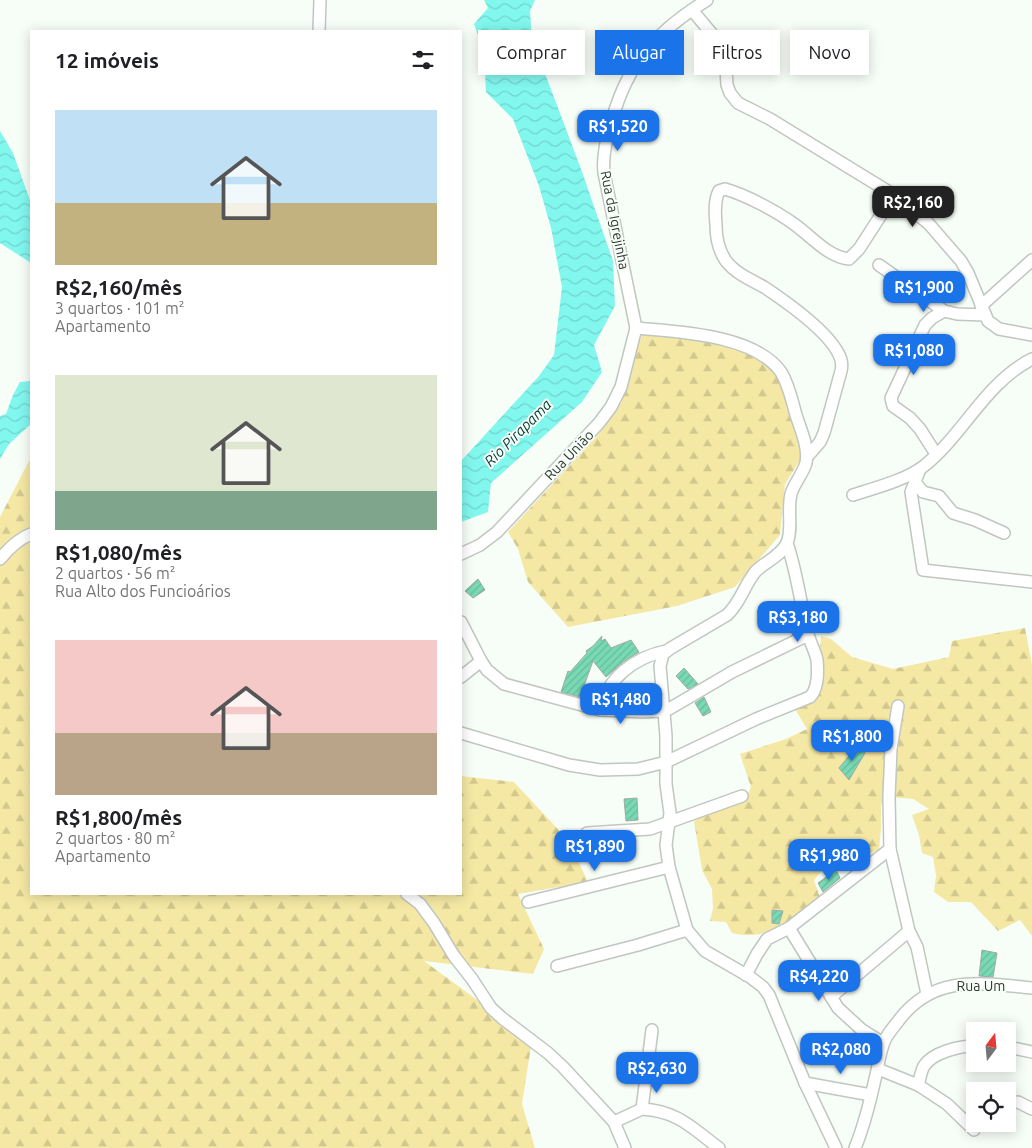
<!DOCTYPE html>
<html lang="pt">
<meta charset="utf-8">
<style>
:root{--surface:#fff;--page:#f6f6f6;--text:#202124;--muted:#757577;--accent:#1a73e8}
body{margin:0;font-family:Ubuntu,sans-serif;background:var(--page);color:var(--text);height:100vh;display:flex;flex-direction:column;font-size:19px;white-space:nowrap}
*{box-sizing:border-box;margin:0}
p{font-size:16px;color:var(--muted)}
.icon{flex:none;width:28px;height:28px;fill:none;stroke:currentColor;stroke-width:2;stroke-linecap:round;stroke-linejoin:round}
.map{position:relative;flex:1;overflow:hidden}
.sheet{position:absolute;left:30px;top:30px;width:432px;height:865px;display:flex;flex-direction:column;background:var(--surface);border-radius:0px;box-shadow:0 2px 12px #0003}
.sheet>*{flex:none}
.banner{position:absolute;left:478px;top:30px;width:475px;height:45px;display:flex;gap:10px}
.needle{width:32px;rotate:16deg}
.buttons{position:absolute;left:966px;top:1022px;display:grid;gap:10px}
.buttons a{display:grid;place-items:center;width:50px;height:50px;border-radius:0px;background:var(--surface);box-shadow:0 2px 12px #0003;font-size:25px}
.price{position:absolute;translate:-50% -42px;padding:0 11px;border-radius:10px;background:var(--accent);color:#fff;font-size:16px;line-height:32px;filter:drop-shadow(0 1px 2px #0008)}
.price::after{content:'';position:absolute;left:50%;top:30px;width:15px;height:11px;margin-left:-8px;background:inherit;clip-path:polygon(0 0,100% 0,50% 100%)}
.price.selected{background:#222;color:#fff}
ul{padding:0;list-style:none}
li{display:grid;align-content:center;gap:10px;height:265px;padding:0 25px}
li span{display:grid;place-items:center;height:155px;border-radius:0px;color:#555}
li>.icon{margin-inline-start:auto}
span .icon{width:90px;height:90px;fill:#fffc;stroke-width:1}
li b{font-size:21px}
h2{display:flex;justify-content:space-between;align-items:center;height:60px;padding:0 25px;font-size:21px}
.tag{padding:0 18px;border-radius:0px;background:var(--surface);box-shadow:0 2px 12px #0003;font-size:18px;line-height:45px}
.tag.selected{background:var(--accent);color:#fff}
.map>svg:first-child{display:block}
</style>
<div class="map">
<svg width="1032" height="1148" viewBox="0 0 1032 1148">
<defs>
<pattern id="forest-firs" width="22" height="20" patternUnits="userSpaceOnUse" patternTransform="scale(1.25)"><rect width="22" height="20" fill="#f5e8a4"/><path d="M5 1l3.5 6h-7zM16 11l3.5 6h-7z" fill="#d2c88e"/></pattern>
<pattern id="water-waves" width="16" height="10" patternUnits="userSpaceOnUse" patternTransform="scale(1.25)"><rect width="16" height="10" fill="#82f7ee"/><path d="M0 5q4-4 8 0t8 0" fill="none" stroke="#71d4cd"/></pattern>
<pattern id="building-hatch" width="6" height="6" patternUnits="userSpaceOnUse" patternTransform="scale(1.25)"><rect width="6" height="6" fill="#78d9b4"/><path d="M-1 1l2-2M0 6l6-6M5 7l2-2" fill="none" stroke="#68bb9b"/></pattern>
</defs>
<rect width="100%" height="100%" fill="#f7fef7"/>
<g fill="url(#forest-firs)">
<polygon points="645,329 735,343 775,365 806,451 785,484 780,535 735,587 677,606 568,627 528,582 518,549 508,532 598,435 622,402 624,377"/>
<polygon points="29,461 31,461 31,894 461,894 461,776 514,782 568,840 588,882 518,894 544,949 533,974 424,961 532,1040 522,1104 535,1148 0,1148 0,517"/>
<path d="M1025,628L1032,665V936L1020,920L998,931L971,902H948L934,892L936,875L933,857L922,853L919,835L912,815L929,809L913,799L889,797L881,805V828L879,850L862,856L831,860L814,880L820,898C794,919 768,942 732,933L726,922L710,921L713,908L712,889L702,870L694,821L709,813L744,802L751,787L740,754L786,739L807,729L795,709L815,699L823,674L820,652L821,636L831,639L852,657L893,669L949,657L952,641Z"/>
</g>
<g fill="url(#water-waves)">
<polygon points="484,0 535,0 530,11 532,39 581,169 613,261 615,306 594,345 602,372 582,402 491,483 488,512 461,522 461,461 539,376 554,355 562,287 551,228 539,186 513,119 486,92 484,52 474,24 488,8"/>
<polygon points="0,131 13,153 31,203 31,263 0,243"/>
<polygon points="31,381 31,424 9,444 0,459 0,416 6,414 13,395 20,382"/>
</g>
<g fill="url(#building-hatch)" stroke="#a1a9a5">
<polygon points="478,579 485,590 473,598 465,591"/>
<polygon points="602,636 601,641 605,639 611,648 631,640 639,652 623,662 606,677 593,661 580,697 561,692 568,671 570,672 587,653 586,651 593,646"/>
<polygon points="684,668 698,684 688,689 676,676"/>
<polygon points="704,697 711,712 703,716 695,703"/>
<polygon points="858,745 865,753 849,780 839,768"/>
<polygon points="637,798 638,820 626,821 624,799"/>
<polygon points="836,870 840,878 823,892 818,883"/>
<polygon points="772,910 783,911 779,924 772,923"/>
<polygon points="982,950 997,953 993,977 979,976"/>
</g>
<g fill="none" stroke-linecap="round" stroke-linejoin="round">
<defs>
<g id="minor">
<polyline points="692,10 723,47 725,53 727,85 730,93 738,103 770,119 894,195 929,224 961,261 968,273 988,321 999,329 1032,335"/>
<polyline points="319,31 320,0"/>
<polyline points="879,265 944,311 957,314 985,315"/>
<polyline points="981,306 1032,260"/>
<path d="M636,328C677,332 754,334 781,372C789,385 792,401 796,415C801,430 809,448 806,463C803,474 794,483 791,494C787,510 793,529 787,543C781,556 765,562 756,571C744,585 741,602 727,615L671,648L663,654L660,666L666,736V784L670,813L666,845L669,867L687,930L705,951L750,977L763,987L769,995L805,1083L836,1148"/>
<polyline points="936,454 920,429 910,418 893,406 891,398 925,325 932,318 944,311"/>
<path d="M807,457L820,442L824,433L841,371C842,367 842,364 841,360C834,335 785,301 764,287C751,280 735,273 726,261C719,251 716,237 716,225C715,214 714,201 719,191L725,189C746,195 776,211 794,224C811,236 828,257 849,259L859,249L894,195"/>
<polyline points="920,469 911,492 923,570 1032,582"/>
<polyline points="915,482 923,492 939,496 953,513 975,520 1004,533"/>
<path d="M853,495C875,488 906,480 924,466C963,435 986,382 1032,359"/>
<path d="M461,554L480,545L497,532L599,423L611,407L621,387L636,328L604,173C602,155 607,138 612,120C628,62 657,31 707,0"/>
<path d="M0,559C9,548 18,539 31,534"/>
<polyline points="461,622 481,661 487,670 504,684 600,710 642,712 663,711 669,709 732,672 808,635"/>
<polyline points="461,677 481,661"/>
<polyline points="898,706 891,749 889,797 890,849 909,931 917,947 927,994"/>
<path d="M600,710C607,678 635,657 666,651"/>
<path d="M461,733L569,765L600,770L638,769L666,762L756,719L810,697C818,689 818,671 817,660C815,650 809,641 807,630C800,600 797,573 787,543"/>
<polyline points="587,833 650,829 742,796"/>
<polyline points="407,894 420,904 434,923 454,956 472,979 491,1008 502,1018 548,1053 563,1067 614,1122 625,1148"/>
<polyline points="528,902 669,867"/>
<polyline points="789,928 838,1008 862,1030 883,1043"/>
<polyline points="557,966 638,945 687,930"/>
<polyline points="746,975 757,954 767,939 789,928 890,849"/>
<polyline points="831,997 909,931"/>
<polyline points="1008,1047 1032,1052"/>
<polyline points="878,1069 918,1085 947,1104 974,1130"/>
<polyline points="805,1083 871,1095"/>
<path d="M918,1085C920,1079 921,1071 924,1066C933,1052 960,1046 975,1046"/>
<polyline points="1018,1102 1032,1109"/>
<path d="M642,1109C678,1111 692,1128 719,1148"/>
<polyline points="614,1122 642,1109 652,1030"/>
<path d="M855,1148C864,1126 870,1102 875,1079C878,1068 879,1056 883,1045C885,1036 894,1027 899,1020C934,974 981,983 1032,988"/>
</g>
</defs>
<use href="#minor" stroke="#c0c6c0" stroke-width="14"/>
<use href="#minor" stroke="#fff" stroke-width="11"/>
</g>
<g text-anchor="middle" stroke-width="4" stroke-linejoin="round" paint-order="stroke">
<g font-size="14" fill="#333633" stroke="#f7fef7">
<text transform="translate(615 220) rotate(79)" y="5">Rua da Igrejinha</text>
<text transform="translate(569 455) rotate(-46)" y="5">Rua União</text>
<text x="981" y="991">Rua Um</text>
</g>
<g font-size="15" font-style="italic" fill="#033d3a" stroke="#f7fef7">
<text transform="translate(518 433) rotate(-45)" y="5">Rio Pirapama</text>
</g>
</g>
</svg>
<div class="buttons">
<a><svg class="needle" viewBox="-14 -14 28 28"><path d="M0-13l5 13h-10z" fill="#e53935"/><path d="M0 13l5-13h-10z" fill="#757577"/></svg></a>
<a><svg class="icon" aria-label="locate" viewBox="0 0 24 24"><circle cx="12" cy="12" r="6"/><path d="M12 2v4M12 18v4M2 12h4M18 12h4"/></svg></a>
</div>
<b class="price" style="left:618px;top:152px">R$1,520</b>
<b class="price selected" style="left:913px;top:228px">R$2,160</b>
<b class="price" style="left:924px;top:313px">R$1,900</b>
<b class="price" style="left:914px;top:376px">R$1,080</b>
<b class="price" style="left:798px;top:643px">R$3,180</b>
<b class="price" style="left:621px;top:725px">R$1,480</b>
<b class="price" style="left:852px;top:762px">R$1,800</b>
<b class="price" style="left:595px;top:872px">R$1,890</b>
<b class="price" style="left:829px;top:881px">R$1,980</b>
<b class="price" style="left:819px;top:1002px">R$4,220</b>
<b class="price" style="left:841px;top:1075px">R$2,080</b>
<b class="price" style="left:657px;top:1094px">R$2,630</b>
<div class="banner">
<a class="tag">Comprar</a>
<a class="tag selected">Alugar</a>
<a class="tag">Filtros</a>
<a class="tag">Novo</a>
</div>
<section class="sheet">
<h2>12 imóveis<svg class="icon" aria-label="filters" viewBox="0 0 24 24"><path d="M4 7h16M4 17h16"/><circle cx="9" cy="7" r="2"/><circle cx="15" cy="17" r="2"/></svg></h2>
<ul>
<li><span style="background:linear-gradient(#bfe0f5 60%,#c2b280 0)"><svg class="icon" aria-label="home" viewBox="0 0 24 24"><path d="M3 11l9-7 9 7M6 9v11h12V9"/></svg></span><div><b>R$2,160/mês</b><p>3 quartos · 101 m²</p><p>Apartamento</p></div></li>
<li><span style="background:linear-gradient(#dfe7d0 75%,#7fa58c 0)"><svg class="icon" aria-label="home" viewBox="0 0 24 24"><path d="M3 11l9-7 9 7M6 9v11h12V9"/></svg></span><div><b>R$1,080/mês</b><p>2 quartos · 56 m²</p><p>Rua Alto dos Funcioários</p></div></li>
<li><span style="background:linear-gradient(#f6c9c9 60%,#b9a48a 0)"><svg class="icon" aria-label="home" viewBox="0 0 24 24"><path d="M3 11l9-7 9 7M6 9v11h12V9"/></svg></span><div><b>R$1,800/mês</b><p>2 quartos · 80 m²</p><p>Apartamento</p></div></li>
</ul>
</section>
</div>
